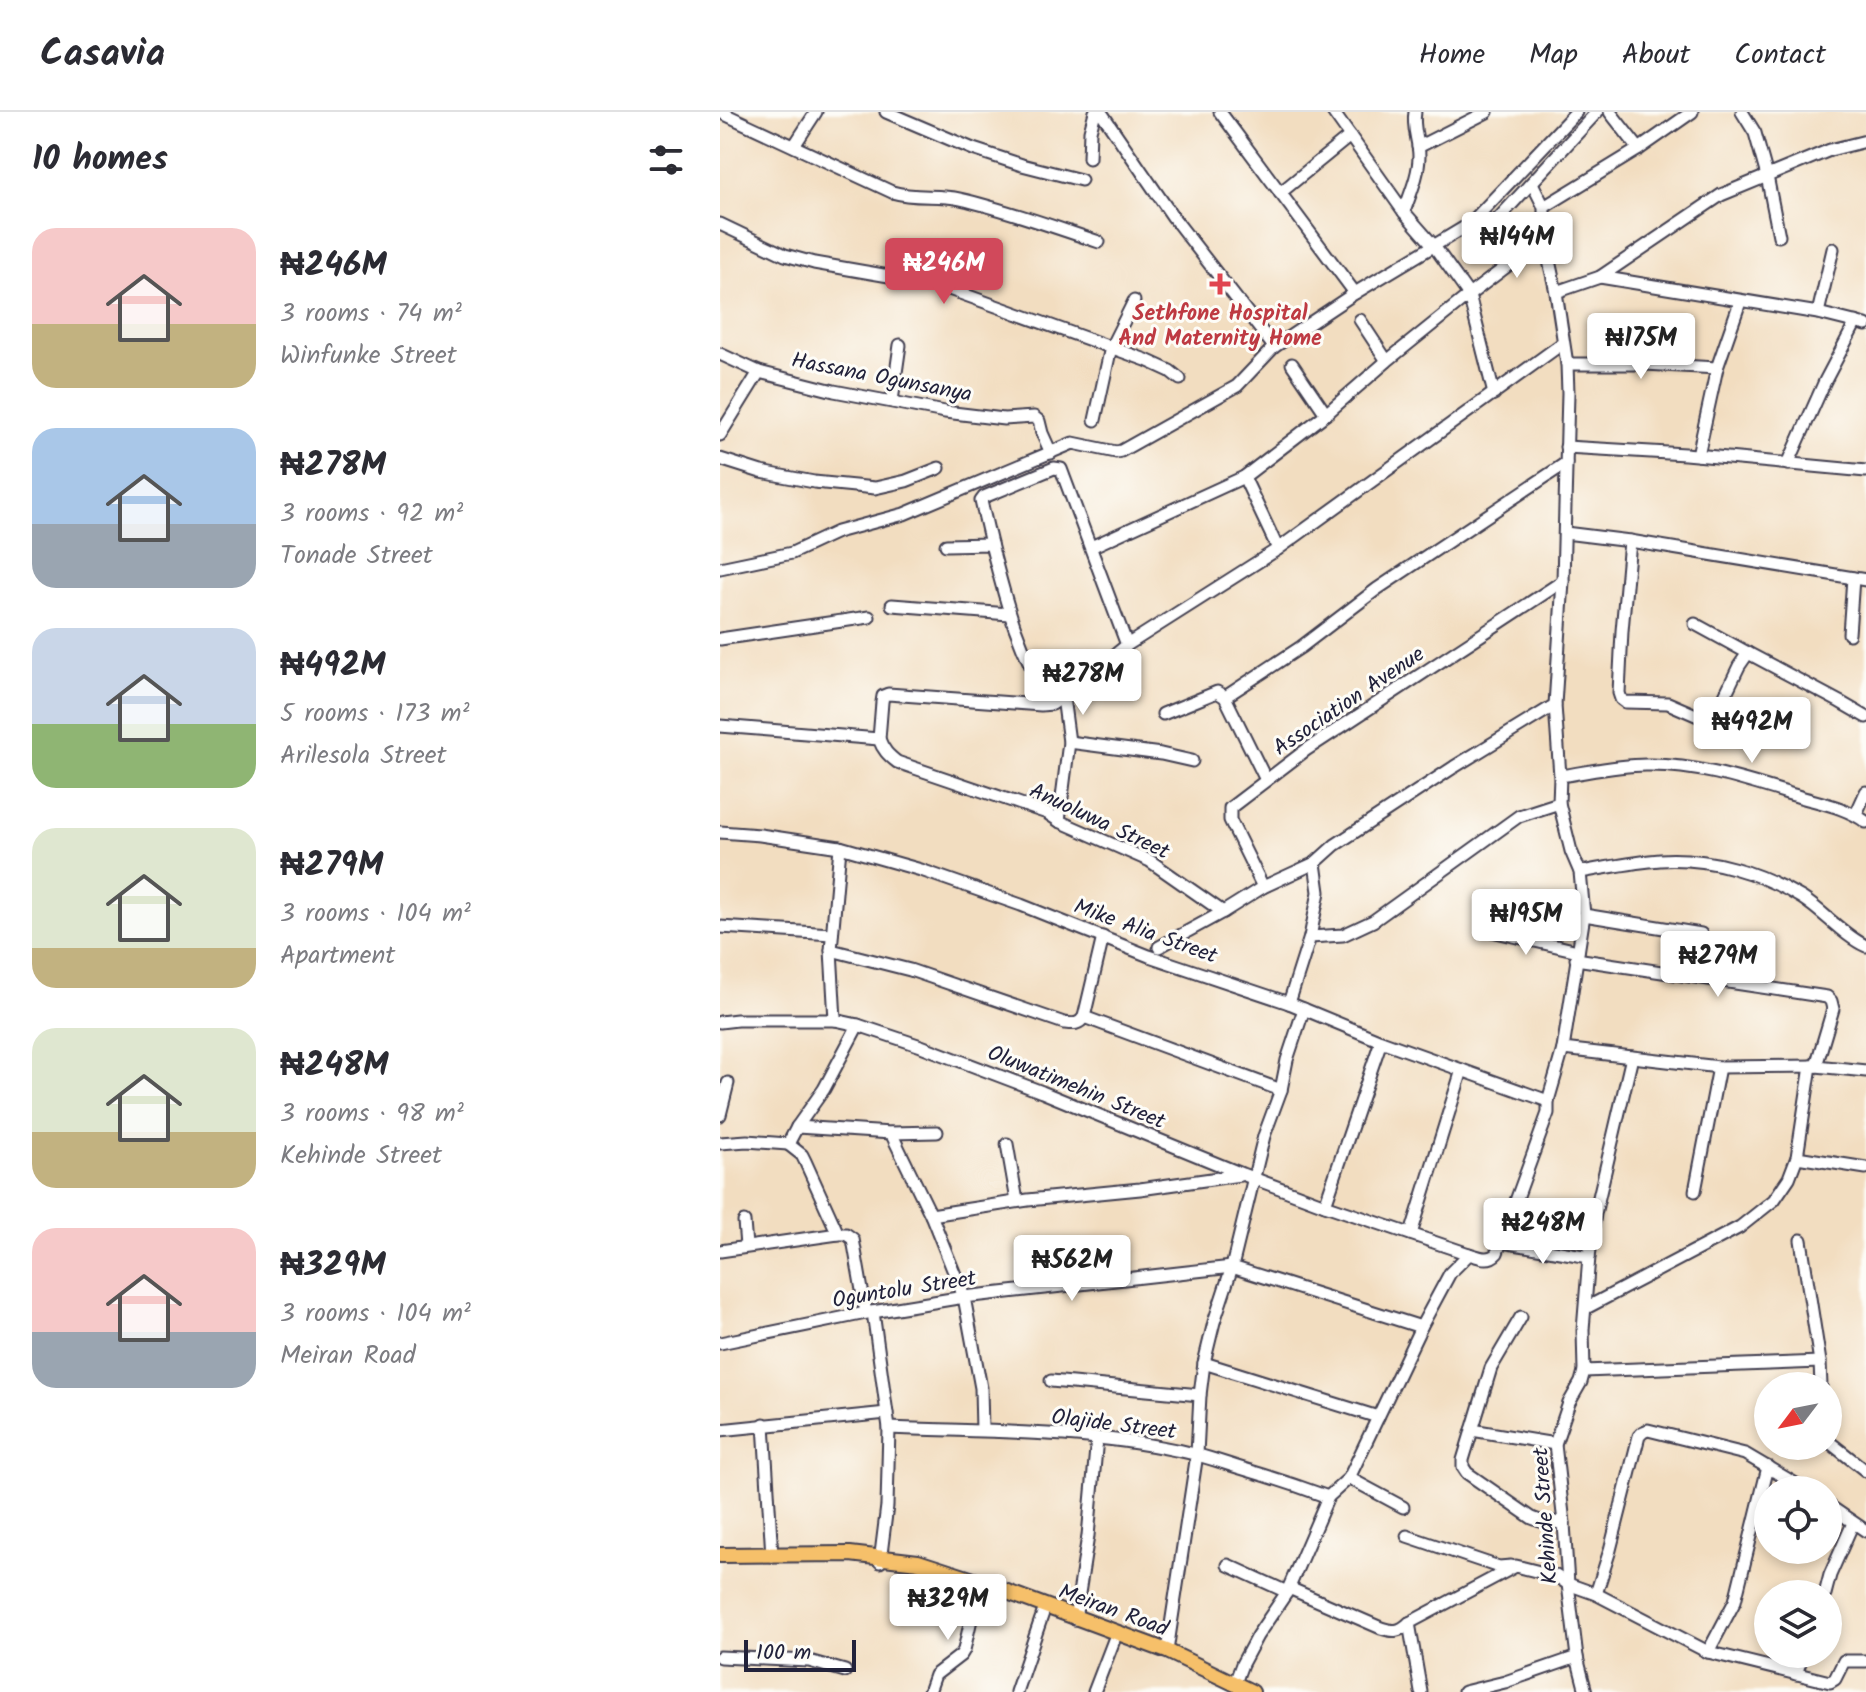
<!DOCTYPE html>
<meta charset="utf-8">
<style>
:root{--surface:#fff;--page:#f7f7f7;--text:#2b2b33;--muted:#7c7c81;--line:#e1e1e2;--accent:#d1495b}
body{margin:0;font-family:Kalam,sans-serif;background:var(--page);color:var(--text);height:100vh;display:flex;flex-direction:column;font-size:30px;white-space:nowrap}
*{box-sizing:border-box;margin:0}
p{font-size:26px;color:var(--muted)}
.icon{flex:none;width:44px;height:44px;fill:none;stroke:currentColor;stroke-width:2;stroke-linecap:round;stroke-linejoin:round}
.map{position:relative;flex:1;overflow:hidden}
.details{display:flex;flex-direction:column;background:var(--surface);width:720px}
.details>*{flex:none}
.needle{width:52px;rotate:238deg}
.buttons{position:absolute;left:1034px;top:1260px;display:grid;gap:16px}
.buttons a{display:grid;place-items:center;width:88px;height:88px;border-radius:50%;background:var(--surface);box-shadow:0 4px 12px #0003;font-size:40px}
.scale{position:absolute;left:24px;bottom:20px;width:112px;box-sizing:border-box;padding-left:8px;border:4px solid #22223b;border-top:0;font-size:22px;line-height:28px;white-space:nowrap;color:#22223b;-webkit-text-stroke:6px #fdfcf7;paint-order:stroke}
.price{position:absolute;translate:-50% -68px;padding:0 18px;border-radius:8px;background:#fff;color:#222;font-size:26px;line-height:52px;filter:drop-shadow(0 2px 4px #0008)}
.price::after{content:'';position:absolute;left:50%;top:48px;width:24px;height:18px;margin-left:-12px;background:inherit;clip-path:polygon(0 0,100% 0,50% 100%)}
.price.active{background:var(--accent);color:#fff}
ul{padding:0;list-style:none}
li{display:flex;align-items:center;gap:24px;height:200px;padding:0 32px}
li span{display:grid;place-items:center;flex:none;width:224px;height:160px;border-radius:24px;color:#555}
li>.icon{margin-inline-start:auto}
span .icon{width:96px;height:96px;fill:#fffc;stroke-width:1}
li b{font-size:34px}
h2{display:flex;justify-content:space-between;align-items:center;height:96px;padding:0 32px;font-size:34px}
header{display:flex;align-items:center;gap:48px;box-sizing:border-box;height:112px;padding:0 40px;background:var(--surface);border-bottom:2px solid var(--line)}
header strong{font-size:38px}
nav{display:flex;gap:44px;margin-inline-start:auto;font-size:28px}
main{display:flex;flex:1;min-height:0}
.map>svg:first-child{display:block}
</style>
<header>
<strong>Casavia</strong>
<nav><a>Home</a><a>Map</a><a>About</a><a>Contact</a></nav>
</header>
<main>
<section class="details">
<h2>10 homes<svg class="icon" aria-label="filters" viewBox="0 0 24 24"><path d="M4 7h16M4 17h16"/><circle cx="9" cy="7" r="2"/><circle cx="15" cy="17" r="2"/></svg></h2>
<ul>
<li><span style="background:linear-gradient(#f6c9c9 60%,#c2b280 0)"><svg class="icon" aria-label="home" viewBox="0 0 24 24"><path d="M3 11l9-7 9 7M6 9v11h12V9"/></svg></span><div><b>₦246M</b><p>3 rooms · 74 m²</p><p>Winfunke Street</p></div></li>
<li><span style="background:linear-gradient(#a9c7e8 60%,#9aa5b1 0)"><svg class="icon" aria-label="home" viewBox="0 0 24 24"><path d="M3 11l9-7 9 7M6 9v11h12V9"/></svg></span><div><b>₦278M</b><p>3 rooms · 92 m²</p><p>Tonade Street</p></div></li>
<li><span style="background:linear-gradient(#c9d6e8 60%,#8fb573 0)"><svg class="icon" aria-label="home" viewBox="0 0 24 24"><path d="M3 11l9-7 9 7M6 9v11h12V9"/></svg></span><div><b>₦492M</b><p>5 rooms · 173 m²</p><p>Arilesola Street</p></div></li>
<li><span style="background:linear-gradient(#dfe7d0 75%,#c2b280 0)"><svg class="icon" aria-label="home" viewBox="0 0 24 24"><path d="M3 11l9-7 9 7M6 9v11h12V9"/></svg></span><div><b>₦279M</b><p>3 rooms · 104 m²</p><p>Apartment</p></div></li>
<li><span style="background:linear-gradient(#dfe7d0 65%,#c2b280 0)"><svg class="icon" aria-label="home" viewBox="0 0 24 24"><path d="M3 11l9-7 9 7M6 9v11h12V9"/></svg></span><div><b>₦248M</b><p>3 rooms · 98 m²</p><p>Kehinde Street</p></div></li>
<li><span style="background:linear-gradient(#f6c9c9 65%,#9aa5b1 0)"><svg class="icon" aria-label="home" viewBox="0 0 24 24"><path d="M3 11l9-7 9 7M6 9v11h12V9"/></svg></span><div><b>₦329M</b><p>3 rooms · 104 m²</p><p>Meiran Road</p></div></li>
</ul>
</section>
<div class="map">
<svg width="1146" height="1580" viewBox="0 0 1146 1580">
<rect width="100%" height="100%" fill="#fdfcf7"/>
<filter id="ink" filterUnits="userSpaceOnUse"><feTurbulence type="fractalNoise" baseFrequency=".0125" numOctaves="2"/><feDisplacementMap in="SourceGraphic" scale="16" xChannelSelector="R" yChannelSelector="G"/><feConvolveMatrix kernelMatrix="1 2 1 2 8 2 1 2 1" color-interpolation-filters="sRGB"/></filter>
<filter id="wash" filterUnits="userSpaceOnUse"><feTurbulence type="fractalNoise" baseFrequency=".006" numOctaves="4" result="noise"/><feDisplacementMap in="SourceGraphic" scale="32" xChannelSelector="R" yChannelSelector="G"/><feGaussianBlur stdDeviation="1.8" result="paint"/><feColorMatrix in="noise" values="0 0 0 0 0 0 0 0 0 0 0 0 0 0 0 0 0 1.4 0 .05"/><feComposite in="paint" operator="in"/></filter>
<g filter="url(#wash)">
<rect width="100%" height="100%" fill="#f2ddc0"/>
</g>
<g filter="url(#ink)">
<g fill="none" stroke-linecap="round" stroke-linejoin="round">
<defs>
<g id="minor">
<path d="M0,0L172,80C194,87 217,82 240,87C288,98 334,115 379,130"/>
<polyline points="166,0 253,37 302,53 361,68"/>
<polyline points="381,0 453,105 554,235"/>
<polyline points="500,0 635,181"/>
<polyline points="613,0 684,100 714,134 749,183 774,282"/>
<polyline points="890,0 919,37"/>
<polyline points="1022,0 1035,21 1047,64 1059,124"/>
<polyline points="74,34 96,0"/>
<polyline points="698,35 767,0"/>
<polyline points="369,46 370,19 375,0"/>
<polyline points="812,71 824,95"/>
<polyline points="560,81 630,24"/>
<path d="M684,100C690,82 699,63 699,44C699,29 692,16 695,0"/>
<polyline points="0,112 65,143 94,151 215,172 426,248 450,259 460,267"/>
<polyline points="765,121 877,0"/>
<polyline points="880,165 1098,201 1146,213"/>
<polyline points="836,180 880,165 1001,83 1110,38 1146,29"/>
<polyline points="1098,201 1113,137"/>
<polyline points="640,208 667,249"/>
<polyline points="0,242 39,260 114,279 225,300 284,307 314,305 319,309 322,321 331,341"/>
<polyline points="572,252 606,302"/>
<polyline points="847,252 925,252 997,256"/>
<polyline points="172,289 180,233"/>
<polyline points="375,308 391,235 414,189"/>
<polyline points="0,323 39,260"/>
<polyline points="846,335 965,342 1146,359"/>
<polyline points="978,343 997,256 1020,190"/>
<polyline points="0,347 41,360 94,370 155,376 186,369 219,356"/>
<polyline points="1068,352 1105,269 1136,210"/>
<polyline points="524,365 558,437"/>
<polyline points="845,421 910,429 1146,468"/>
<polyline points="910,429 902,519 899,581 901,587 905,590 948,591 985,607 990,607 995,604 1019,554 1028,541 1120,590 1146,605"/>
<polyline points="271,432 261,389 264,385 334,356 341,357 407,533"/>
<path d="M226,433L271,432C286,491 298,539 332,592"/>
<polyline points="371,435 524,365 606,302 667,249 749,183 824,126"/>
<polyline points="0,456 72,441 117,420 184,402 353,331 396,340 401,339 517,274 554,235 635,181 750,112 856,0"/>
<polyline points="172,493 289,502"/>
<polyline points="975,512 1028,541"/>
<polyline points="1129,522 1133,466"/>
<polyline points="0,527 149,505"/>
<polyline points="505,585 581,535 657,477 846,351"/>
<polyline points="443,602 497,580 505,585 546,668"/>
<path d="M0,614L159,627C163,638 168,643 177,650L327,701L339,709L430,749L503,800L543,775L595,751L615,733L734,655L835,593"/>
<polyline points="159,627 162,590 163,584 168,582 321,593 332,592 343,585 407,533 558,437 843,231"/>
<polyline points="349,630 441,642 472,649"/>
<path d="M840,664C868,660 897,653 926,653C978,652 1028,669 1077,684C1100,691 1126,695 1146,710"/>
<polyline points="1136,702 1146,680"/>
<polyline points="339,709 349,630 343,585"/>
<polyline points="0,720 40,723 120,735 201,758 301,793 429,844 569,891 661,929 828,989"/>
<path d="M860,760C886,756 913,750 940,748C989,745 1040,760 1082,786C1104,800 1124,824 1146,834"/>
<polyline points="543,775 510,708 510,696 586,638 843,469"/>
<polyline points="864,803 981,822"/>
<polyline points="0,815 112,822"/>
<polyline points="763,817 858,839"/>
<polyline points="590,825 599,780 595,751"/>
<polyline points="439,835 503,800"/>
<path d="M111,838L190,858L344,911C353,912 359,913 364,905L561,978"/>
<polyline points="856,847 1107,885 1111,889 1113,897 1096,954"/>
<polyline points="569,891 590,825 623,823 653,809 799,704 839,691"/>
<polyline points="364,905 383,825"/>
<polyline points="115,908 111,838 120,735"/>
<polyline points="0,910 17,908 115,908 138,913 201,934 322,980 522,1062 605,1093 749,1142"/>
<polyline points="843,937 999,955 1096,954 1146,959"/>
<polyline points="0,1003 8,971"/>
<polyline points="77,1015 171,1021 217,1020"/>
<polyline points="171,1021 211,1103 244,1185 261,1276 262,1318"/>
<polyline points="0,1031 27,1029 68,1032"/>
<polyline points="287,1032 297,1089"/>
<polyline points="1077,1045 1146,1056"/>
<polyline points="975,1079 999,955"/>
<polyline points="605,1093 661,929"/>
<polyline points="211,1103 308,1088 420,1077 520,1063"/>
<polyline points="24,1110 26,1134"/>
<polyline points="118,1122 85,1049 82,1043 68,1032 77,1015 104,977 138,913"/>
<polyline points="691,1122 742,958"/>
<polyline points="1081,1128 1100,1250 1101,1274"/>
<polyline points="782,1130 869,1145"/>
<polyline points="0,1139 118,1122 126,1122 133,1127 146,1201"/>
<polyline points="866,1196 1020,1115 1054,1088 1069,1066 1077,1045 1091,954"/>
<polyline points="153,1200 169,1316 167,1394 160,1450"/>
<polyline points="801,1205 771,1256 743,1348 743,1355 747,1361 812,1406 820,1409 844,1411"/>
<polyline points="0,1231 146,1201 244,1185 512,1155 701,1215"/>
<polyline points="484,1251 658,1305"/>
<polyline points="864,1259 1100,1250"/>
<polyline points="331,1269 480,1283"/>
<polyline points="44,1312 52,1444"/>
<path d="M169,1316C264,1320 362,1318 456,1338C480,1342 503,1351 527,1358C554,1366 581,1375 608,1385"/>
<polyline points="0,1318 167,1301"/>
<polyline points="752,1318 835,1332"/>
<polyline points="1108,1329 1146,1359"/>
<polyline points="629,1366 683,1395"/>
<polyline points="1108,1393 1146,1419"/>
<polyline points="687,1424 779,1455 791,1454"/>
<polyline points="508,1453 567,1480"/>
<path d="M569,1476L661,1516C674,1520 679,1520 689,1511L796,1454L836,1464L848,1472L876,1482L988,1540L1110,1570L1115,1567L1124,1549H1146"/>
<polyline points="876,1482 890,1438 919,1324 923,1320 928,1318 1025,1342 1086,1378"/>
<polyline points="1105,1482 1110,1463 1133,1411"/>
<polyline points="355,1507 368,1424 377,1326"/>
<polyline points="689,1511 701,1580"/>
<polyline points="447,1539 477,1342 480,1283 484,1251 494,1210 512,1155 544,1024 561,978 567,948 584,897"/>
<polyline points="988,1540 1015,1489 1048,1355"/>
<polyline points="0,1545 89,1549 125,1559"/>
<polyline points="1076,1562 1083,1542"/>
<path d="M515,1571L522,1552L537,1524L567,1480L608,1385L629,1366L701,1215L730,1161L749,1142C759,1145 769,1150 777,1141L828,1001V989L843,937L864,803L860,760L851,739L839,691L840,664L835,593L843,469L848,281L847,252L836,180L824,126V95L919,37L972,0"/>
<polyline points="209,1580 215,1563 241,1543 244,1538 252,1503 260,1478"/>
<polyline points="296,1580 323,1501"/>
<polyline points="374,1580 394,1528"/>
<polyline points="744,1580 785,1570 857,1545"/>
<polyline points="866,1580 857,1545 848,1472 844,1411 835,1332 849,1291 861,1270 864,1259 863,1218 869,1145 875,1102 912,945"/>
</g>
<polyline id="major" points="0,1443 130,1442 198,1450 263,1471 447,1539 532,1580"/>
</defs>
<use href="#minor" stroke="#413e4f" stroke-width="15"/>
<use href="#major" stroke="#413e4f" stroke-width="18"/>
<use href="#minor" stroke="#fff" stroke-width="11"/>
<use href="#major" stroke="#f6c06b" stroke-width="14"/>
</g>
</g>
<path fill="#e0444e" stroke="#fdfcf7" stroke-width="3" d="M496 160h8v8h8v8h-8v8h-8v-8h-8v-8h8z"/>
<g text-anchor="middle" stroke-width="6" stroke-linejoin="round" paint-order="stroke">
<g font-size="22" font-weight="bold" fill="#be3a42" stroke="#fdfcf7">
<text x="500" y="208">Sethfone Hospital<tspan x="500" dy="25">And Maternity Home</tspan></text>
</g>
<g font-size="22" fill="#22223b" stroke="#fdfcf7">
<text transform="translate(162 264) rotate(11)" y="8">Hassana Ogunsanya</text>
<text transform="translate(628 588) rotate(-34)" y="8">Association Avenue</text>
<text transform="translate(380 708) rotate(25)" y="8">Anuoluwa Street</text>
<text transform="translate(426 818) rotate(20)" y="8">Mike Alia Street</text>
<text transform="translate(357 974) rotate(22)" y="8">Oluwatimehin Street</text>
<text transform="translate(184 1176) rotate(-9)" y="8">Oguntolu Street</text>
<text transform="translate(394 1311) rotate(7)" y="8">Olajide Street</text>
<text transform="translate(824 1404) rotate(-94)" y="8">Kehinde Street</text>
<text transform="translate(394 1497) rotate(20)" y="8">Meiran Road</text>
</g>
</g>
</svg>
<div class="buttons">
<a><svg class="needle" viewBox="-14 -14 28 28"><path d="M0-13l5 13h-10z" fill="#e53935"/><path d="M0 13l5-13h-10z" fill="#7c7c81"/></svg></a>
<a><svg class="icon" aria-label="locate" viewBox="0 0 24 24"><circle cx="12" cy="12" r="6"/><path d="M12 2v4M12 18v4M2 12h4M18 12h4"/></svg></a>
<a><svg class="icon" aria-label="layers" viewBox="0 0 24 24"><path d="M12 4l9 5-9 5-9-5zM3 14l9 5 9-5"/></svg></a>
</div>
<div class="scale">100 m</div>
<b class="price" style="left:797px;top:168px">₦144M</b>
<b class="price active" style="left:224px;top:194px">₦246M</b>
<b class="price" style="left:921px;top:269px">₦175M</b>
<b class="price" style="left:363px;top:605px">₦278M</b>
<b class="price" style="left:1032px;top:653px">₦492M</b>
<b class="price" style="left:806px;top:845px">₦195M</b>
<b class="price" style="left:998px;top:887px">₦279M</b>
<b class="price" style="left:823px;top:1154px">₦248M</b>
<b class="price" style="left:352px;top:1191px">₦562M</b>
<b class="price" style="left:228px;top:1530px">₦329M</b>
</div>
</main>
